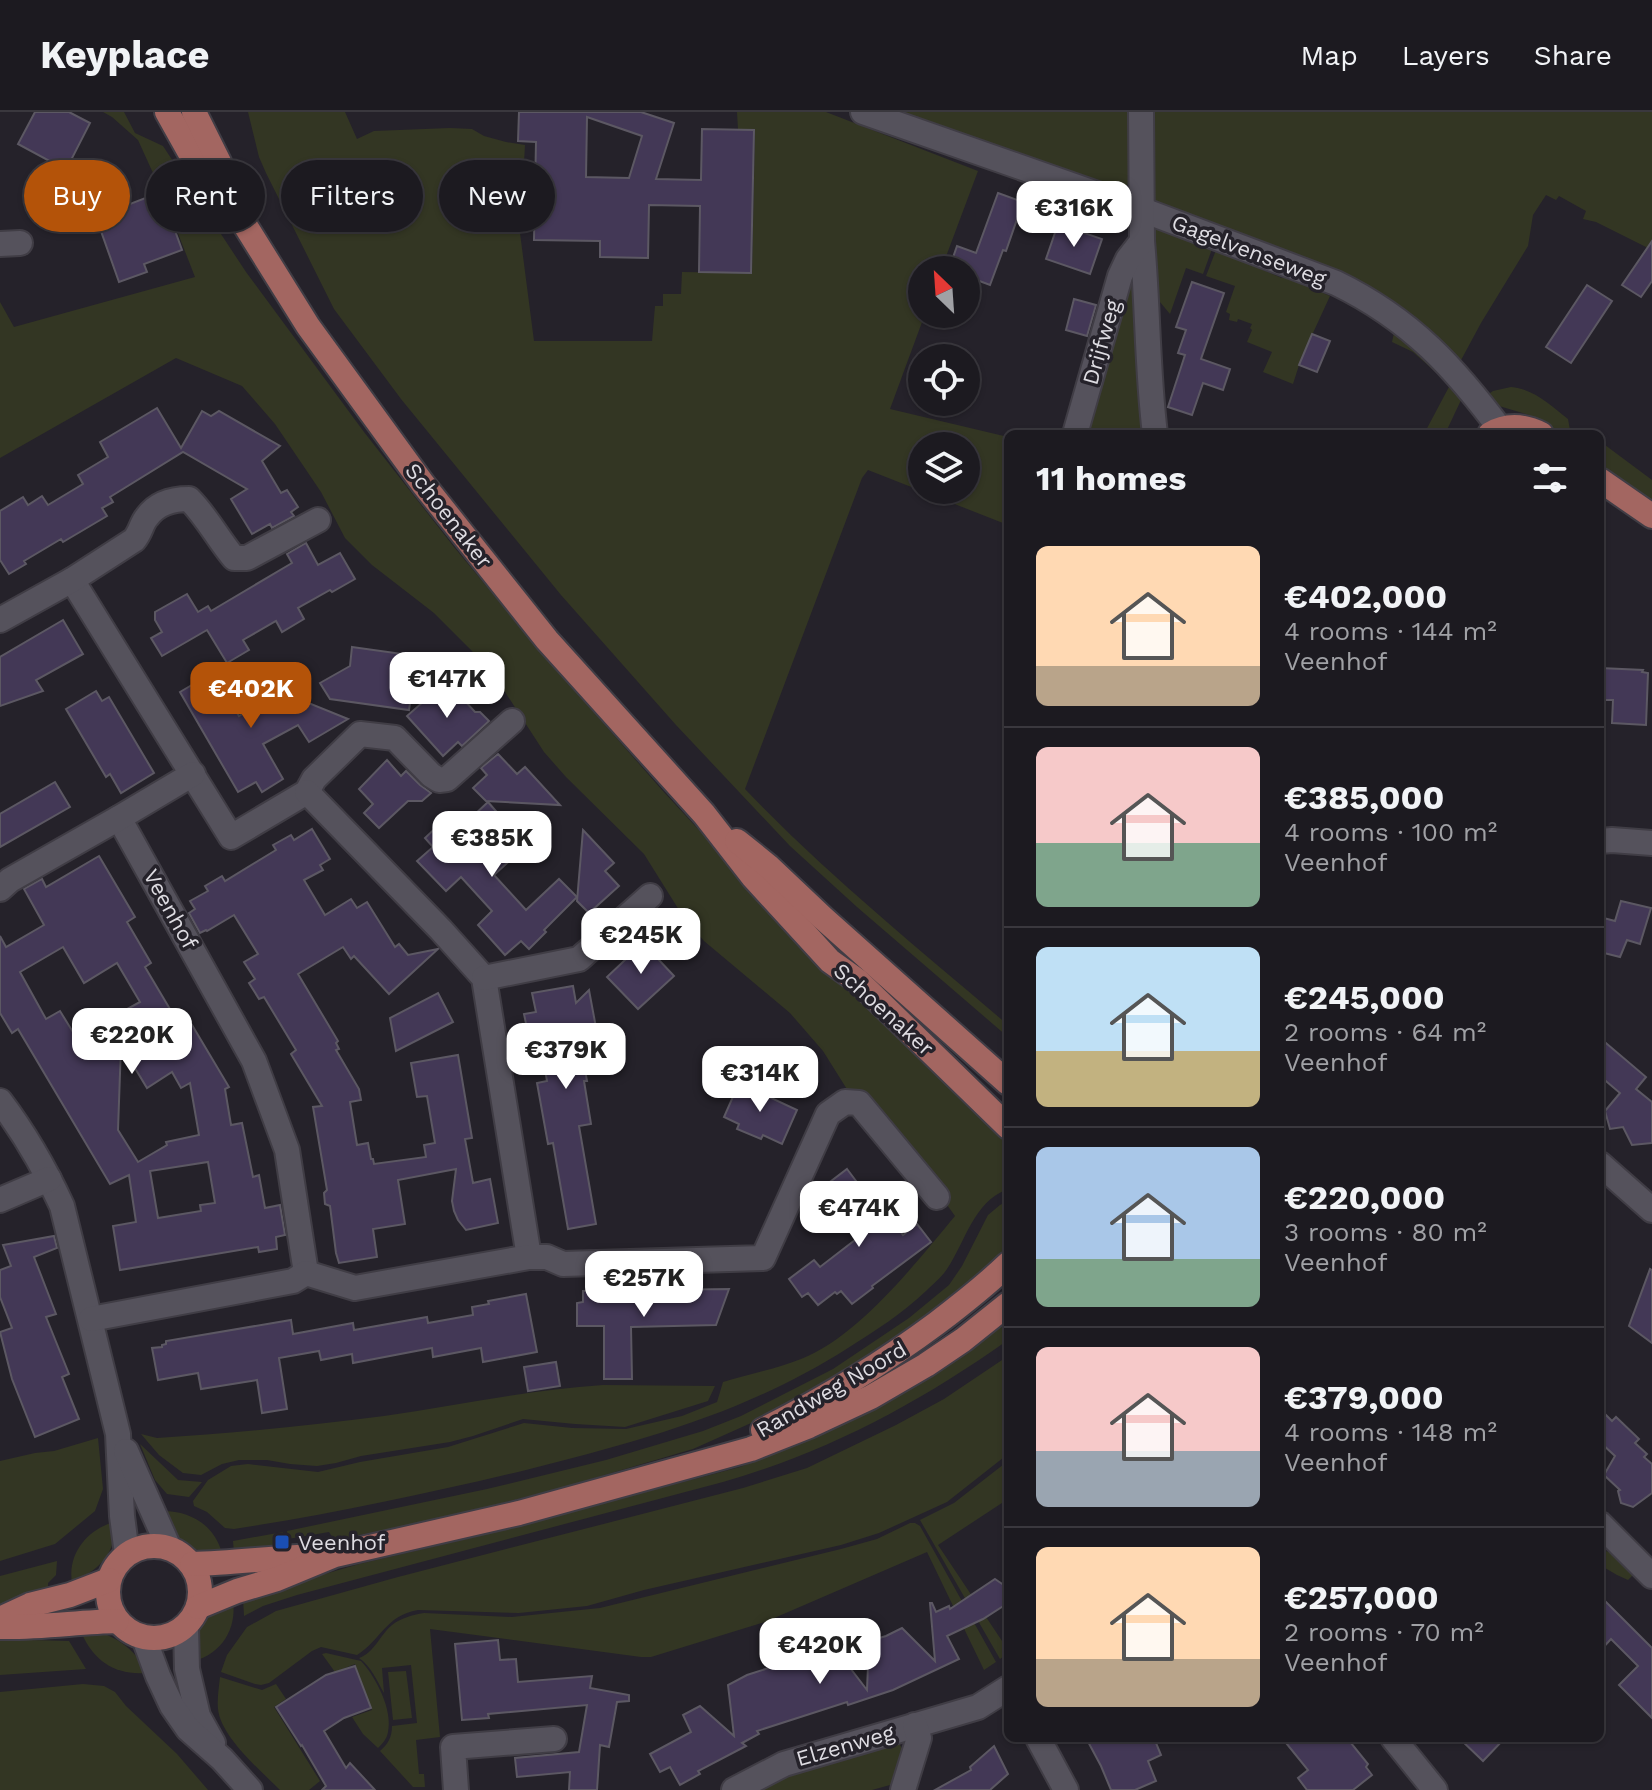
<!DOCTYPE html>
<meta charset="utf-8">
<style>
:root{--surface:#1c1a20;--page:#29272d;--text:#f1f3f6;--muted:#a0a1a5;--line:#3a383e;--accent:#b45309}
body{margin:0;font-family:"Work Sans",sans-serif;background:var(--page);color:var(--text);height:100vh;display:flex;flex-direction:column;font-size:30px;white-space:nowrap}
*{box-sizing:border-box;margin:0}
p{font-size:26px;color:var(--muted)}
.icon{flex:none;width:44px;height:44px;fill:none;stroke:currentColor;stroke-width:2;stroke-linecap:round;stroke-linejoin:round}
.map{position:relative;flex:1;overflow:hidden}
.sheet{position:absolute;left:1004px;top:318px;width:600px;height:1312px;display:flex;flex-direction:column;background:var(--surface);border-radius:12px;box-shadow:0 2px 6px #0004,0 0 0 2px var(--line)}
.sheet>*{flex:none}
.top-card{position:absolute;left:24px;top:48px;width:760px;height:72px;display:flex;gap:16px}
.needle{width:52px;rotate:335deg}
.fabs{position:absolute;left:908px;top:144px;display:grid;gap:16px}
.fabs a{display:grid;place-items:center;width:72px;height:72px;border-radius:50%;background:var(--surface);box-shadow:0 2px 6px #0004,0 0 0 2px var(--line);font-size:40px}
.price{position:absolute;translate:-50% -68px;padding:0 18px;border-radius:16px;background:#fff;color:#222;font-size:26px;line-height:52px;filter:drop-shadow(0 2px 4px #0008)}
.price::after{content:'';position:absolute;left:50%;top:48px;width:24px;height:18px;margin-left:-12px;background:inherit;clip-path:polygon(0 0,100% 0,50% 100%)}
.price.active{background:var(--accent);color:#fff}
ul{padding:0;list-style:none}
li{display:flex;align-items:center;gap:24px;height:200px;padding:0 32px}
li+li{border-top:2px solid var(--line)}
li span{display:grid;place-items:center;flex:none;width:224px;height:160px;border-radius:12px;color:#555}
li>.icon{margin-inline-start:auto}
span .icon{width:96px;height:96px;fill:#fffc;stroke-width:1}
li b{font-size:34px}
h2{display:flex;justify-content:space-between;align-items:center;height:96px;padding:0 32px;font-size:34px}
.chip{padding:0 28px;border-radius:36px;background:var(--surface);box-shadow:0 2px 6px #0004,0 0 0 2px var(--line);font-size:28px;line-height:72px}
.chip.active{background:var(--accent);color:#fff}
header{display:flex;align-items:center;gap:48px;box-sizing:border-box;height:112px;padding:0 40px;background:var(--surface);border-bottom:2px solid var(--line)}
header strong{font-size:38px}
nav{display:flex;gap:44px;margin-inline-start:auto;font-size:28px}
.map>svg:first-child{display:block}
</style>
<header>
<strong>Keyplace</strong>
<nav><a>Map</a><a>Layers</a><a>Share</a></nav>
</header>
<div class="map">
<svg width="1652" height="1678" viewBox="0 0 1652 1678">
<rect width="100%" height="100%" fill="#25222a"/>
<g fill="#333623" fill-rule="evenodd">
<path d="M103,0H124L135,21L163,34L246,160L364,320L454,435L542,541L662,678L771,796L871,897L1008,1031V1077C973,1090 966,1129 947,1157C942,1165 933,1172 926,1179C903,1201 875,1219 848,1236C746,1301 641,1329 526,1358C430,1381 332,1402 234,1417L225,1416L207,1400L194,1394L193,1389L208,1368L231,1354L248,1352L318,1360L360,1350L448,1335L524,1311L572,1316L626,1317L682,1304L717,1290L723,1270C749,1262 776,1257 801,1247C858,1225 916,1151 955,1104L881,1001L850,982L823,939L790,901L704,829L684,806L644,742L566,665L544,640L505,580L472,539L434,501L372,453L345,426L321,380L275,312L242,274L176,246L0,346V190L14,215L195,165L163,83L138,28L112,5Z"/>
<path d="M248,0H345L357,27L374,19L450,16L472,17L484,24L506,30L525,33L520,121L534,229H652L655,194H663V182H681L682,160L752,161L755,18L738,17L737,0H826L978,59L941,158H922V202H925L890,297L1008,325V413L868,358L862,366L745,677C826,762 919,837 1008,913V925L857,795L790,734L676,613L561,483L401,287L334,197L266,61L259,45ZM922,334H966V378H922Z"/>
<polygon points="895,0 1137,0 1131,70 1123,76 1118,77"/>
<polygon points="1147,0 1652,0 1652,138 1596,110 1583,107 1586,99 1559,84 1556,88 1546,83 1533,103 1528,134 1481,211 1460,250 1448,238 1154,90 1146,70"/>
<polygon points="1156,114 1212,137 1203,162 1186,156 1170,202 1155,184 1153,120"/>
<polygon points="1216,138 1282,166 1286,165 1330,184 1301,247 1293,272 1263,260 1272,240 1247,230 1252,218 1250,216 1252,212 1238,207 1237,210 1229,208 1230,202 1226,200 1235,174 1206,164"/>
<polygon points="1138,159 1151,322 1079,322 1126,161"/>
<polygon points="1395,216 1456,273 1462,286 1445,322 1424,322 1450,273 1413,240 1392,230"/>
<path d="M1511,275C1534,277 1550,293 1568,307L1570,318L1567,322H1561L1529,303L1499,294L1490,288L1487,283L1493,279Z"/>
<polygon points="1605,333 1652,368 1652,388 1600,354 1600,340"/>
<polygon points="1008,1089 1008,1138 952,1187 863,1252 785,1296 693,1337 564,1375 436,1408 334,1428 329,1420 288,1427 287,1419 487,1377 606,1348 703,1319 741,1304 833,1257 909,1206 949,1173 962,1154 988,1103 1000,1093"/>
<path d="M1008,1209V1228C919,1291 828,1340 723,1370L297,1483L263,1494L244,1504L243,1486L359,1452L475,1425L740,1355L827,1320L875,1297L934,1262L975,1234Z"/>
<path d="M1008,1244V1342L947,1390L879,1421L841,1433L644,1478L587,1494L519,1501L418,1498C385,1504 382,1527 357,1543L321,1535L312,1539L269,1571L261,1573L255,1572L221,1560L227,1543L247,1515L276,1499L398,1465L743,1376L807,1356L896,1313L944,1287Z"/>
<path d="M603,1273L715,1274L708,1289L625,1315L575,1312L523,1307L473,1324L450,1330L361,1344L336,1351L317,1354L290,1352L267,1348H239L222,1352L201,1363L183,1361L159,1343L141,1322L157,1326C232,1321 309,1314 384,1304C457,1293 529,1278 603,1273Z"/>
<polygon points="98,1326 103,1377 95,1399 55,1432 0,1449 0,1349 35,1341 54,1339"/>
<polygon points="140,1332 178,1368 202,1370 189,1385 167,1382 155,1368"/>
<polygon points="1008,1349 1008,1387 938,1433 1008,1538 1008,1541 1000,1547 920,1408 954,1391"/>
<path d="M160,1399C189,1398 214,1412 222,1441C187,1442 178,1426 160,1399Z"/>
<path d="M114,1410C117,1442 99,1458 72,1470C67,1442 88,1417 114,1410Z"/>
<path d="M910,1411H915L920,1414L996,1550L984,1558L927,1440L765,1510L651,1545H641L430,1517L440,1625L416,1628L419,1662H424L425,1675H413L380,1639C388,1632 392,1625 392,1614L417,1611L411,1553L382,1556L384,1581C377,1569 371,1554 359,1546C374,1541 380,1523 392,1513C401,1506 412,1503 424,1501L512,1505L600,1496L841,1437L877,1427Z"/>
<polygon points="283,1420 285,1434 234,1441 233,1429"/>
<polygon points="1603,1438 1614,1442 1634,1462 1628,1468 1617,1463 1600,1453 1600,1441"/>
<polygon points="57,1449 56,1463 48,1471 48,1478 0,1492 0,1464"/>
<path d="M233,1489C237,1517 221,1542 194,1549C198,1509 198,1509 233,1489Z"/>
<path d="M94,1518C116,1525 138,1538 145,1561C115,1563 94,1549 82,1522Z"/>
<polygon points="14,1525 32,1528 69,1529 86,1557 0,1563 0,1527"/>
<path d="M326,1541L361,1549C376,1565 393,1598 388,1620C387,1627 382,1632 378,1636L363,1622L352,1605L372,1598L355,1552L335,1560L322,1542Z"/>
<polygon points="406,1559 412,1606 393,1608 388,1560"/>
<path d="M220,1565L262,1578L276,1572L286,1587L274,1595L320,1669L309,1678H280C260,1658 221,1625 218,1597C217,1586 219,1575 220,1565Z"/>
<polygon points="83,1572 104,1574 115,1580 126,1594 177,1642 208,1678 0,1678 0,1580"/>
<polygon points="894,1630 900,1633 904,1640 894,1669 890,1673 872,1678 758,1678 791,1661"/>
</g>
<g fill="#433856" stroke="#5c5863" stroke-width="2" fill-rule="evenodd">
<polygon points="35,0 69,0 90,11 66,58 18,32"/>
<path d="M519,0H641L674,11L656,67L701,68L702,17L754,18L751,161L699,160L700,94L649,93L648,146L600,145V129L534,128L536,30L518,29ZM587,5L642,24L629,66L586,65Z"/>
<polygon points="161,80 182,138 144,152 147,160 119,170 96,105"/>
<polygon points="998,81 1023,90 1006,139 1003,138 990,173 966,164 966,158 949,157 957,134 976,141"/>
<polygon points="1058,112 1102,127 1090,162 1046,147"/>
<polygon points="1652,129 1652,169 1641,185 1622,173"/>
<polygon points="1192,170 1224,181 1201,247 1230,257 1223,278 1203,271 1192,303 1168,295 1185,243 1178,241 1186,218 1176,215"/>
<polygon points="1587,173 1612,189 1571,251 1546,235"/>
<polygon points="1074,187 1096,193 1087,224 1066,218"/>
<polygon points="1312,222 1330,229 1317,260 1299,253"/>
<polygon points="157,296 181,336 202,299 211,304 219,299 280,334 262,349 281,381 287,378 298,395 291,400 294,404 272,416 270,412 252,422 231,387 247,377 183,340 110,385 113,390 102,396 107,404 63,430 61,427 24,449 26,452 9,462 0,448 0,399 23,385 28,393 42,384 48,393 83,372 78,363 108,345 100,330"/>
<polygon points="306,431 318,453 340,441 355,467 332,480 330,478 298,496 304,507 282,520 276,509 243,528 249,538 227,551 207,518 162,544 151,526 162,520 155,508 155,500 187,482 198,500 208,494 211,499 292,451 287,442"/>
<polygon points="63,508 83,542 36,568 43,579 0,594 0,545"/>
<polygon points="352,535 417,544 409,598 330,587 320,571 350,554"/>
<polygon points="1600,556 1643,558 1642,560 1648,561 1646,613 1612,611 1613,588 1600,588"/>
<polygon points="214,560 239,604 244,601 248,608 289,583 348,607 309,630 298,613 263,632 283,667 262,680 256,670 238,680 180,580"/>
<polygon points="441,574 448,581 453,576 475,600 480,600 489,609 462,634 458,630 443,644 407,604"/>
<polygon points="96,579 102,589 109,585 154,661 121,681 110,662 106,665 66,597"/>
<polygon points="498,642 517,662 525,655 560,693 486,689 473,676 487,663 481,656"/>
<polygon points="387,648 401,664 406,659 420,673 431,681 422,689 408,689 379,716 364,701 373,692 359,677"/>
<polygon points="55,670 70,695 0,735 0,702"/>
<polygon points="488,690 508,713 500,721 518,741 494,763 526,798 559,767 577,785 544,818 546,820 529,837 521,829 505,843 478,813 492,799 461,765 446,779 417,749 433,735 425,726 443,709 454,722"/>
<polygon points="312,717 330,747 320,753 323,758 304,768 325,803 351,787 357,796 367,790 395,835 399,832 408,843 438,837 389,882 354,844 351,847 343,835 298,862 338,929 336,931 339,937 336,938 359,977 361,988 350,990 357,1033 368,1031 371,1047 373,1047 374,1052 426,1045 424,1033 435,1031 427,984 417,985 411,951 458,943 472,1026 465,1027 473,1071 490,1067 498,1111 466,1118 458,1108 454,1099 452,1089 456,1057 398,1068 405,1112 373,1117 377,1145 339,1151 336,1141 330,1094 325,1092 324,1081 327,1078 313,995 322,994 291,942 296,938 264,885 259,887 249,871 255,867 244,850 258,842 234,803 207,819 206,818 200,821 189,801 195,797 190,789 208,779 205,774 222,764 225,769 276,738 273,733 291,723 294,728"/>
<polygon points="583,718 614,751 605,759 619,774 589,801 577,789"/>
<path d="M99,744L135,805L127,810L151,851L145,855L183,919L192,913L229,975L225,977L231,1013L242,1011L253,1065L259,1063L265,1096L280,1093L285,1123L276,1125L277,1137L259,1140L258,1135L120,1158L113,1114L136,1110L129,1063L110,1072L18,917L12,921L0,901V824L6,835L44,813L24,777L42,767L46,775ZM63,835L84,871L117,851L140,890L76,925L60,899L46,907L20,860ZM121,933L147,976L172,960L181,976L190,971L199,1023L166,1030L167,1033L138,1050L118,1018ZM208,1050L215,1091L200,1093L201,1099L158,1106L150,1059Z"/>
<polygon points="1621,789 1651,796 1640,832 1627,828 1620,845 1600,840 1600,805 1615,809"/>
<polygon points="643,831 674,864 638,897 607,865"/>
<polygon points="573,874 576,891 589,878 597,921 579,924 587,969 584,969 591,1012 579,1014 596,1112 568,1117 553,1031 548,1032 537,971 547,969 539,924 529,926 524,902 536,900 532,881"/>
<polygon points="438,881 453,910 396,939 390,906"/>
<polygon points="1600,926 1646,965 1636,977 1652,990 1652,1031 1632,1033 1623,1015 1610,1017 1605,999 1620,981 1600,964"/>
<polygon points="739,971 797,998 782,1032 763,1023 761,1027 737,1017 739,1012 724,1005"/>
<polygon points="847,1057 887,1110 891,1107 903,1123 917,1112 931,1130 872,1174 873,1176 852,1192 841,1179 837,1182 835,1180 818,1193 808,1181 802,1185 789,1167 814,1148 820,1155 864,1121 826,1073"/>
<polygon points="54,1124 57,1136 34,1145 56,1202 46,1205 69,1262 62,1265 79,1307 35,1325 12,1267 0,1220 12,1216 0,1185 0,1158 11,1154 3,1133"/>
<polygon points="1650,1157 1652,1158 1652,1231 1629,1214"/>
<polygon points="729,1177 716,1213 631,1215 632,1267 604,1267 604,1214 577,1214 577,1191 583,1190 583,1179 609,1178 610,1186 658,1185 658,1178"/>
<polygon points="526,1182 537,1240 483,1250 481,1236 433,1245 432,1236 353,1251 352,1242 321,1248 319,1239 279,1246 287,1297 262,1301 257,1268 201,1277 198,1261 158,1268 152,1236 162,1235 162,1233 166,1232 166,1229 291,1208 293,1222 353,1211 354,1218 427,1205 428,1211 473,1203 472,1195 489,1192 488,1189"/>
<polygon points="556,1250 560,1274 528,1279 524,1255"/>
<polygon points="1600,1297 1612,1309 1616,1305 1639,1327 1635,1331 1647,1342 1644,1345 1652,1352 1652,1381 1633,1395 1621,1391 1618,1379 1620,1378 1604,1363 1615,1344 1600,1330"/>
<polygon points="995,1467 1008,1476 1008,1491 983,1507 947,1524 959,1547 893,1578 848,1593 847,1590 757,1619 759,1622 742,1631 746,1634 698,1659 700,1662 680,1673 670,1655 660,1660 650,1642 691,1620 683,1603 700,1594 734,1624 728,1573 747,1563 834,1535 867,1578 869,1529 886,1524 902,1516 935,1549 930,1491 932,1491 936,1500 949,1494 950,1497"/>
<polygon points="1600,1484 1652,1536 1652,1606 1619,1573 1638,1554 1611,1527 1600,1539"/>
<polygon points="498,1528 500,1548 516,1547 518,1570 592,1564 590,1576 629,1583 629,1589 617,1590 609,1635 600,1633 597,1678 569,1678 570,1660 517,1665 515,1646 579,1640 587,1593 488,1602 489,1606 462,1608 455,1532"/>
<polygon points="355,1554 371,1596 344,1606 324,1619 346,1656 350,1651 375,1678 322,1678 326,1674 302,1633 301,1634 276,1595 326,1563"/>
<polygon points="1086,1626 1154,1626 1161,1643 1148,1649 1156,1669 1135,1678 1111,1678 1101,1654"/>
<polygon points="1282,1626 1347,1626 1368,1652 1366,1655 1372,1663 1353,1678 1307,1678 1298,1666 1308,1658"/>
<polygon points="1459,1626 1505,1626 1483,1649"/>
<polygon points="994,1634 1008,1662 990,1678 935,1678 971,1658 970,1655"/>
</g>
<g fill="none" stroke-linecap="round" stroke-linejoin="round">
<defs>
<g id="minor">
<path d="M863,0L1140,97L1336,171C1412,208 1455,256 1504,322"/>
<path d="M1142,129C1148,193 1147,258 1155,322"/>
<polyline points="0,132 20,131"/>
<polyline points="1075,322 1120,164 1128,147 1142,129 1141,0"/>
<polyline points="72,468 231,725 307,680 314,667 360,622 395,626 431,663 439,668 447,667 512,609"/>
<path d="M0,508L72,468L134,428C141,420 141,412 147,405C157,391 173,387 189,387C207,405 218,427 234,446H247L318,408"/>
<polyline points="307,680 441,818 484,866 529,1145"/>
<polyline points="119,706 254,949 287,1038 306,1161"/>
<polyline points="1600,729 1612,728 1652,731"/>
<polyline points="0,777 10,768 119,706 193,662"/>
<polyline points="484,866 579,847 650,784"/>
<path d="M0,989C25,1022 45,1057 62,1094L118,1322L122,1404L127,1442"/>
<polyline points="1600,1052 1652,1098"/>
<polyline points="0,1088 49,1067"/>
<polyline points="91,1207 293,1169 306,1161 355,1176 529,1145 547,1145 563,1152 763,1146 828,1002 845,990 859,991 937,1085"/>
<polyline points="126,1339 169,1436"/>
<polyline points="1600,1412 1652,1464"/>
<polyline points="186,1514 187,1557 198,1604 213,1631"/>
<polyline points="144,1526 158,1564 172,1594 188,1617 222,1647 250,1678"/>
<polyline points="1038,1626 1066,1678"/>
<polyline points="1393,1626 1435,1678"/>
<polyline points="456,1678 453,1635 554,1627"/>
<polyline points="734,1678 784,1652 978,1595 1008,1576"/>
<polyline points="903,1678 919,1626 915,1613"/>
</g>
<g id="major">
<polyline points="167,0 200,59 225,81 308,214 423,372 547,528 704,702 753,765 830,849 858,869 1008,1015"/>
<polyline points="194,0 219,50 225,81"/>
<path d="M1490,322C1507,312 1523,313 1541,322"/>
<polyline points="1600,368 1652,404"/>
<polyline points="737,729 768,754 823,806 1008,971"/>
<path d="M763,1318C824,1287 882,1252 937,1211C962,1192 986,1173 1008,1152"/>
<circle cx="154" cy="1480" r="46"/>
<path d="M192,1452C235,1451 277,1445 320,1444"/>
<polyline points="198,1495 237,1479 277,1467 335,1443 519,1401 751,1337 809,1314 871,1285 926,1253 963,1228 1008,1192"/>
<polyline points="0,1507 30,1493 70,1483 109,1468"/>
<path d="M0,1515C39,1516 78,1510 117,1509"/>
</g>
</defs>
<use href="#minor" stroke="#403d45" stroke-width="28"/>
<use href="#major" stroke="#403d45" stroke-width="28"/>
<use href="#minor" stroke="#55525c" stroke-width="24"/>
<use href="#major" stroke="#a36661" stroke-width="24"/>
</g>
<rect fill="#1a4fb4" stroke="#25222a" stroke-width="3" x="274" y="1422" width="16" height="16" rx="4"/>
<g text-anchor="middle" stroke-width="7" stroke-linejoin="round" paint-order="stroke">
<g font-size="22" fill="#dedce2" stroke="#25222a">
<text transform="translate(1249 138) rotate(21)" y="8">Gagelvenseweg</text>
<text transform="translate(1101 230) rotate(-74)" y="8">Drijfweg</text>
<text transform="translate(449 403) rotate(52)" y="8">Schoenaker</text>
<text transform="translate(171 797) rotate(61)" y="8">Veenhof</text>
<text transform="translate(884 897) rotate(42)" y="8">Schoenaker</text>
<text transform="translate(831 1277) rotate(-30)" y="8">Randweg Noord</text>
<text transform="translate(845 1633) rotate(-16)" y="8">Elzenweg</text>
</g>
<g font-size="22" fill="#dedce2" stroke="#25222a" text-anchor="start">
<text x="298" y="1438">Veenhof</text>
</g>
</g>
</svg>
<div class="fabs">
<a><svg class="needle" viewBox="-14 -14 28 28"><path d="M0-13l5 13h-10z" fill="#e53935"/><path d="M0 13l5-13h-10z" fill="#a0a1a5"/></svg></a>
<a><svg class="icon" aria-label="locate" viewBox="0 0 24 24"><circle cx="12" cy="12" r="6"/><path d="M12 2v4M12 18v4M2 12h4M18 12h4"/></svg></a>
<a><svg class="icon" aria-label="layers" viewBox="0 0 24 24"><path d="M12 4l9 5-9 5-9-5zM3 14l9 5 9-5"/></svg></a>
</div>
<b class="price" style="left:1074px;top:137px">€316K</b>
<b class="price" style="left:447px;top:608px">€147K</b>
<b class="price active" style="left:251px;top:618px">€402K</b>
<b class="price" style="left:492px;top:767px">€385K</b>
<b class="price" style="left:641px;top:864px">€245K</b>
<b class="price" style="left:132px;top:964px">€220K</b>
<b class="price" style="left:566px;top:979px">€379K</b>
<b class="price" style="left:760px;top:1002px">€314K</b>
<b class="price" style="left:859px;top:1137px">€474K</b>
<b class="price" style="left:644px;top:1207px">€257K</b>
<b class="price" style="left:820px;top:1574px">€420K</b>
<div class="top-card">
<a class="chip active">Buy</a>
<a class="chip">Rent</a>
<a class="chip">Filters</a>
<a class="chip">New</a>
</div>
<section class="sheet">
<h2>11 homes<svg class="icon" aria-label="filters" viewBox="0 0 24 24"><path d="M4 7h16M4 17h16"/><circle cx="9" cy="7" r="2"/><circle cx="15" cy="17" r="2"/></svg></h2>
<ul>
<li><span style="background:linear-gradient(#ffd9b3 75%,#b9a48a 0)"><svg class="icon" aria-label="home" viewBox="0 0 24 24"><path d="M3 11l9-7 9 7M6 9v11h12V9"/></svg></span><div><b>€402,000</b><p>4 rooms · 144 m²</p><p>Veenhof</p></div></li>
<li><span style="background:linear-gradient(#f6c9c9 60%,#7fa58c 0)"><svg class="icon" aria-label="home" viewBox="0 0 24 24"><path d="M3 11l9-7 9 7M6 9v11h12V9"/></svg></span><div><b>€385,000</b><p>4 rooms · 100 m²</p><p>Veenhof</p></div></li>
<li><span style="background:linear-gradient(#bfe0f5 65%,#c2b280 0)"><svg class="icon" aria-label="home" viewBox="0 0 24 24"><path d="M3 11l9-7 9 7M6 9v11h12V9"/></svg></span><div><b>€245,000</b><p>2 rooms · 64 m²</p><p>Veenhof</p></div></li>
<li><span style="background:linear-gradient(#a9c7e8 70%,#7fa58c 0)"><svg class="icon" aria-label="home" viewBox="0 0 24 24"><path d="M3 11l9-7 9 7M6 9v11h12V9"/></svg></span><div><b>€220,000</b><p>3 rooms · 80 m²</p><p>Veenhof</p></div></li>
<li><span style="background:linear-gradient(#f6c9c9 65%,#9aa5b1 0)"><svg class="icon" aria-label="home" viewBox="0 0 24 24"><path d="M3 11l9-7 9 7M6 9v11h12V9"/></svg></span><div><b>€379,000</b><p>4 rooms · 148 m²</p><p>Veenhof</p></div></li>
<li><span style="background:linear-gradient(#ffd9b3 70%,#b9a48a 0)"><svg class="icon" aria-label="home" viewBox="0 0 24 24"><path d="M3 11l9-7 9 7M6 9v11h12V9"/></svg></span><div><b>€257,000</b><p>2 rooms · 70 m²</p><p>Veenhof</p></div></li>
</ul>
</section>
</div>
